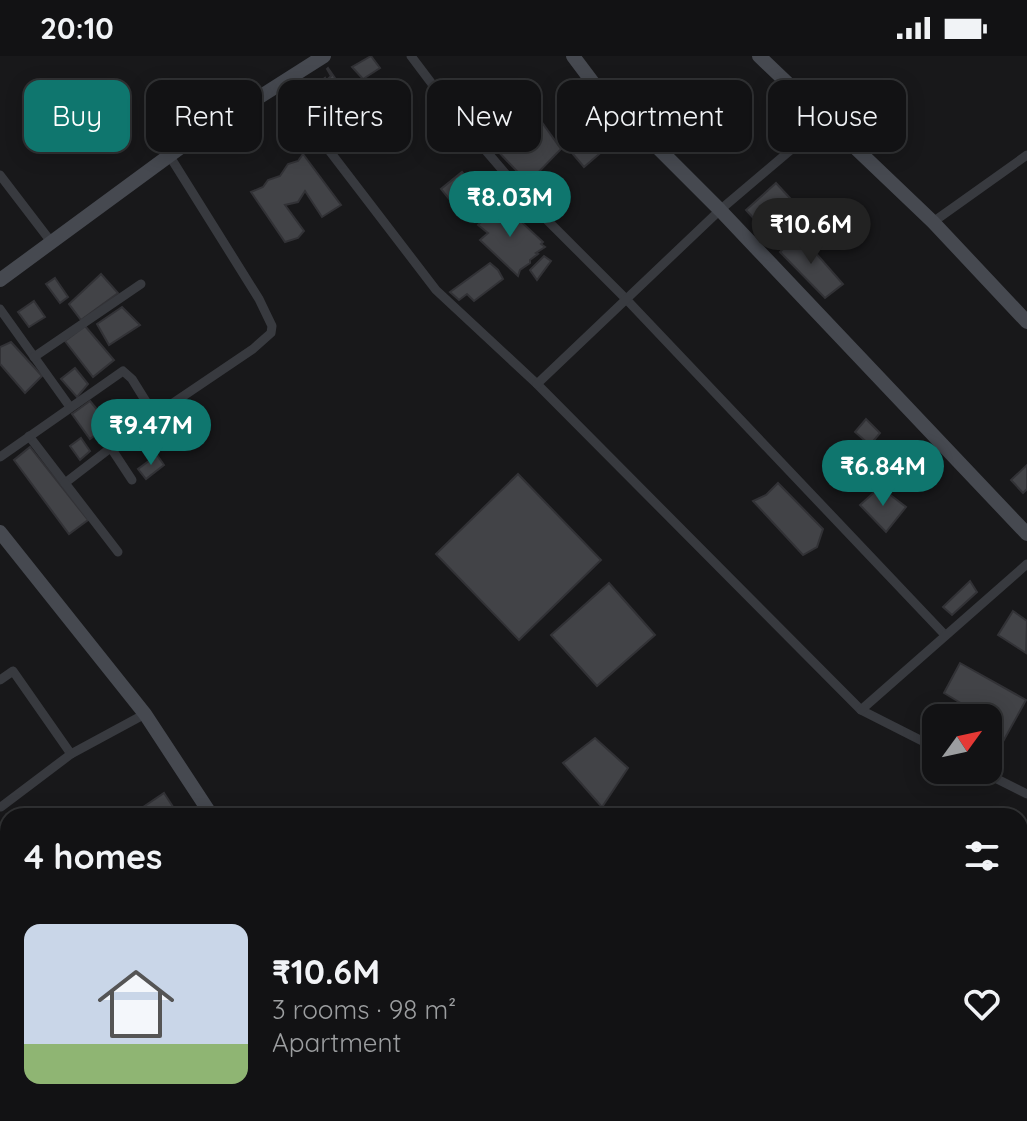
<!DOCTYPE html>
<meta charset="utf-8">
<style>
:root{--surface:#121214;--page:#1f2022;--text:#f1f3f6;--muted:#9c9ea0;--line:#313234;--accent:#0f766e}
body{margin:0;font-family:Quicksand,sans-serif;background:var(--page);color:var(--text);height:100vh;display:flex;flex-direction:column;font-size:30px;white-space:nowrap}
*{box-sizing:border-box;margin:0}
p{font-size:26px;color:var(--muted)}
.icon{flex:none;width:44px;height:44px;fill:none;stroke:currentColor;stroke-width:2;stroke-linecap:round;stroke-linejoin:round}
.map{position:relative;flex:1;overflow:hidden}
.side{position:absolute;left:0px;top:752px;width:1028px;height:314px;display:flex;flex-direction:column;background:var(--surface);border-radius:24px 24px 0 0;box-shadow:0 4px 20px #0003,0 0 0 2px var(--line)}
.side>*{flex:none}
.top-card{position:absolute;left:24px;top:24px;width:980px;height:72px;display:flex;gap:16px}
.needle{width:52px;rotate:57deg}
.buttons{position:absolute;left:922px;top:648px;display:grid;gap:16px}
.buttons a{display:grid;place-items:center;width:80px;height:80px;border-radius:16px;background:var(--surface);box-shadow:0 4px 20px #0003,0 0 0 2px var(--line);font-size:40px}
.price{position:absolute;translate:-50% -68px;padding:0 18px;border-radius:28px;background:var(--accent);color:#fff;font-size:26px;line-height:52px;filter:drop-shadow(0 2px 4px #0008)}
.price::after{content:'';position:absolute;left:50%;top:48px;width:24px;height:18px;margin-left:-12px;background:inherit;clip-path:polygon(0 0,100% 0,50% 100%)}
.price.on{background:#222;color:#fff}
ul{padding:0;list-style:none}
li{display:flex;align-items:center;gap:24px;height:200px;padding:0 24px}
li span{display:grid;place-items:center;flex:none;width:224px;height:160px;border-radius:16px;color:#555}
li>.icon{margin-inline-start:auto}
span .icon{width:96px;height:96px;fill:#fffc;stroke-width:1}
li b{font-size:34px}
h2{display:flex;justify-content:space-between;align-items:center;height:96px;padding:0 24px;font-size:34px}
.chip{padding:0 28px;border-radius:16px;background:var(--surface);box-shadow:0 4px 20px #0003,0 0 0 2px var(--line);font-size:28px;line-height:72px}
.chip.on{background:var(--accent);color:#fff}
.status{display:flex;justify-content:space-between;align-items:center;height:56px;padding:0 40px;background:var(--surface);direction:ltr}
.status svg{height:22px;fill:currentColor}
.map>svg:first-child{display:block}
</style>
<div class="status"><b>20:10</b><svg viewBox="0 0 49 12"><path d="M0 12V9h3v3zM5 12V6h3v6zM10 12V3h3v9zM15 12V0h3v12zM26 1h20v11H26zM47 4h2v5h-2z"/></svg></div>
<div class="map">
<svg width="1027" height="1065" viewBox="0 0 1027 1065">
<rect width="100%" height="100%" fill="#18181a"/>
<g fill="#424347" stroke="#323236" stroke-width="2">
<polygon points="371,0 380,12 363,23 352,11"/>
<polygon points="328,12 349,42 317,68 312,62 313,59 304,47 308,43 304,38 325,22 326,25 331,20 327,13"/>
<polygon points="498,36 521,67 497,82 480,55"/>
<polygon points="592,53 620,80 584,111 561,84"/>
<polygon points="536,58 561,93 528,127 494,91"/>
<polygon points="303,98 341,149 322,161 305,135 298,146 285,149 304,175 298,182 285,186 251,136 263,131 268,124 280,120 288,108 298,105"/>
<polygon points="462,116 484,143 463,160 441,133"/>
<polygon points="776,127 801,154 771,181 746,154"/>
<polygon points="501,147 543,186 541,188 545,191 536,197 538,198 530,204 530,207 520,214 518,220 480,184 488,177 478,169"/>
<polygon points="798,177 843,228 825,242 780,196"/>
<polygon points="544,200 551,205 537,224 530,214"/>
<polygon points="490,207 498,214 503,223 474,245 467,238 459,244 450,236"/>
<polygon points="101,218 118,237 81,264 69,248"/>
<polygon points="55,222 68,241 60,247 46,228"/>
<polygon points="34,245 45,261 29,271 18,256"/>
<polygon points="122,251 140,269 109,289 97,268"/>
<polygon points="85,270 114,304 93,321 65,285"/>
<polygon points="11,286 42,320 25,337 0,308 0,291"/>
<polygon points="75,312 88,328 77,341 61,323"/>
<polygon points="90,345 109,368 90,383 72,358"/>
<polygon points="866,363 880,377 870,389 855,376"/>
<polygon points="153,368 165,384 155,392 144,376"/>
<polygon points="81,382 90,395 80,404 70,390"/>
<polygon points="30,391 88,464 69,478 14,404"/>
<polygon points="157,399 164,409 146,423 138,413"/>
<polygon points="1027,409 1027,433 1023,437 1011,424"/>
<polygon points="518,418 601,504 519,584 436,498"/>
<polygon points="778,427 823,473 817,491 803,499 753,445 766,439"/>
<polygon points="880,431 906,451 886,476 860,449"/>
<polygon points="970,525 977,536 952,559 943,551"/>
<polygon points="609,527 655,579 597,630 551,579"/>
<polygon points="1013,555 1027,565 1026,597 998,579"/>
<polygon points="960,607 1026,644 995,700 988,695 988,662 957,662 964,649 944,637"/>
<polygon points="595,682 628,712 602,751 563,707"/>
<polygon points="164,737 179,760 130,760"/>
<polygon points="8,839 8,889 0,895 0,845"/>
<polygon points="8,920 8,974 0,979 0,924"/>
</g>
<g fill="none" stroke-linecap="round" stroke-linejoin="round">
<g stroke="#383a3f" stroke-width="9">
<polyline points="411,0 457,61 534,151 626,243 945,579"/>
<polyline points="279,29 436,234 537,328 861,654 936,692"/>
<polyline points="0,119 52,187"/>
<polyline points="933,166 1027,99"/>
<polyline points="0,253 70,351"/>
<polyline points="34,301 141,228"/>
<polyline points="537,328 720,154 826,64"/>
<polyline points="29,380 65,427 139,370 253,293 271,277 272,270 259,243 169,99"/>
<polyline points="111,392 132,424"/>
<polyline points="0,401 123,315 132,323 155,360"/>
<polyline points="65,427 118,496"/>
<polyline points="0,624 13,615 71,698"/>
<polyline points="861,654 1027,508"/>
<polyline points="979,714 1027,738"/>
<polyline points="1,751 71,698 145,658"/>
<polyline points="0,902 4,899 8,905"/>
<polyline points="0,1013 8,1007"/>
<polyline points="104,1058 109,1065"/>
<polyline points="319,1058 322,1065"/>
<polyline points="667,1058 674,1065"/>
<polyline points="796,1058 803,1065"/>
<polyline points="188,1065 199,1058"/>
<polyline points="287,1065 296,1058"/>
<polyline points="404,1065 413,1058"/>
<polyline points="498,1065 506,1058"/>
<polyline points="581,1065 589,1058"/>
<polyline points="1015,1065 1027,1055"/>
</g>
<g stroke="#464950" stroke-width="14">
<polyline points="573,0 594,28 720,154 1027,478"/>
<polyline points="759,0 933,166 1027,266"/>
<polyline points="0,224 181,91 324,0"/>
<polyline points="0,476 145,658 212,760"/>
<polyline points="1020,971 1027,966"/>
<polyline points="366,1058 371,1065"/>
<polyline points="879,1065 889,1058"/>
</g>
</g>
</svg>
<div class="buttons">
<a><svg class="needle" viewBox="-14 -14 28 28"><path d="M0-13l5 13h-10z" fill="#e53935"/><path d="M0 13l5-13h-10z" fill="#9c9ea0"/></svg></a>
</div>
<b class="price" style="left:510px;top:183px">₹8.03M</b>
<b class="price on" style="left:811px;top:210px">₹10.6M</b>
<b class="price" style="left:151px;top:411px">₹9.47M</b>
<b class="price" style="left:883px;top:452px">₹6.84M</b>
<div class="top-card">
<a class="chip on">Buy</a>
<a class="chip">Rent</a>
<a class="chip">Filters</a>
<a class="chip">New</a>
<a class="chip">Apartment</a>
<a class="chip">House</a>
</div>
<section class="side">
<h2>4 homes<svg class="icon" aria-label="filters" viewBox="0 0 24 24"><path d="M4 7h16M4 17h16"/><circle cx="9" cy="7" r="2"/><circle cx="15" cy="17" r="2"/></svg></h2>
<ul>
<li><span style="background:linear-gradient(#c9d6e8 75%,#8fb573 0)"><svg class="icon" aria-label="home" viewBox="0 0 24 24"><path d="M3 11l9-7 9 7M6 9v11h12V9"/></svg></span><div><b>₹10.6M</b><p>3 rooms · 98 m²</p><p>Apartment</p></div><svg class="icon" aria-label="heart" viewBox="0 0 24 24"><path d="M12 20l-8-8c-3-5 5-10 8-4 3-6 11-1 8 4z"/></svg></li>
</ul>
</section>
</div>
